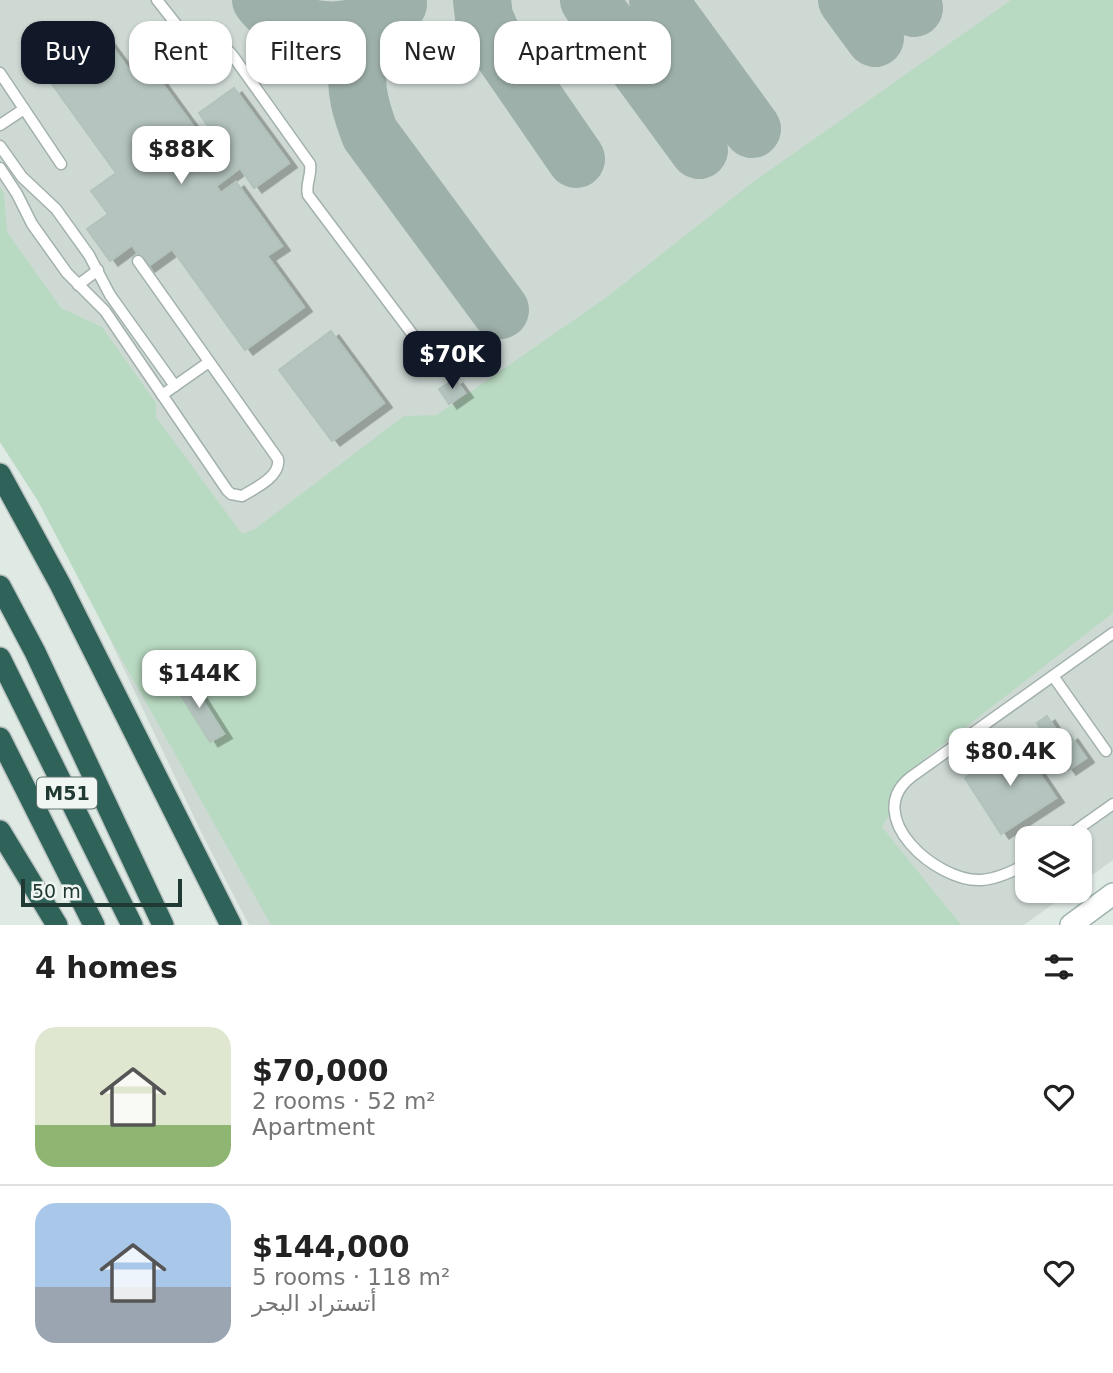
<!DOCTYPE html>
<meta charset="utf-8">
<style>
:root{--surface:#fff;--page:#f6f6f6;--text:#222;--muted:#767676;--line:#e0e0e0;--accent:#111827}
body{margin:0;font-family:"DejaVu Sans","Noto Naskh Arabic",sans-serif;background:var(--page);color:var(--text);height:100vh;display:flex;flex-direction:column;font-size:26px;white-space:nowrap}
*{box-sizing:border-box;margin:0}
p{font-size:23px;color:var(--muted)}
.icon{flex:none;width:38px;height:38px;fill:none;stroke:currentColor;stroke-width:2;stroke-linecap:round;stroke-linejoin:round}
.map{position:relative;height:925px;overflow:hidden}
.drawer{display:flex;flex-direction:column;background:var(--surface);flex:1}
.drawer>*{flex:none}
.guide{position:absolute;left:21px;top:21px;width:700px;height:63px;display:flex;gap:14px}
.buttons{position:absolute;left:1015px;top:826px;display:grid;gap:14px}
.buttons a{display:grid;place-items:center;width:77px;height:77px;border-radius:14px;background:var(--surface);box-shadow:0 2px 5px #0004;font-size:35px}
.scale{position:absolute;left:21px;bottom:18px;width:161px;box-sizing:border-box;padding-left:7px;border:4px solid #213933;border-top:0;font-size:19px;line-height:24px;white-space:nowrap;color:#213933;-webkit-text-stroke:5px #f0f7f3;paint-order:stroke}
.price{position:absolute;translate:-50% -60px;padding:0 16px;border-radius:14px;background:#fff;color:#222;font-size:23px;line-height:46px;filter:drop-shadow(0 2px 4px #0008)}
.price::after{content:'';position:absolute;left:50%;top:42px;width:21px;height:16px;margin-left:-10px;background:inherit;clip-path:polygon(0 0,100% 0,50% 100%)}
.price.active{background:var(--accent);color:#fff}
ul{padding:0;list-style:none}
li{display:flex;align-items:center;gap:21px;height:175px;padding:0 35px}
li+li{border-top:2px solid var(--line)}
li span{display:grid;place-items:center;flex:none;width:196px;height:140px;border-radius:21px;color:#555}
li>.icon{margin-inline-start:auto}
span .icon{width:84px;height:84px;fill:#fffc;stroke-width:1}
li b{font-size:30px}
h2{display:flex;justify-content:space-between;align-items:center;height:84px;padding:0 35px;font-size:30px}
.pill{padding:0 24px;border-radius:21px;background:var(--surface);box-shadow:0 2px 5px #0004;font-size:24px;line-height:63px}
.pill.active{background:var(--accent);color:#fff}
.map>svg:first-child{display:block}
</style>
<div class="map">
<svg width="1113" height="925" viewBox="0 0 1113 925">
<defs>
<filter id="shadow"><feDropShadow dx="8" dy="4.5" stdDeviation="0" flood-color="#0004"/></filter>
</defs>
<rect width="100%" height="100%" fill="#e0eae5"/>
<polygon fill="#ced9d4" points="0,0 1113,0 1113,860 1080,884 1080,838 1027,838 1027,891 1071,891 1024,925 249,925 203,836 87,591 38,501 0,442"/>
<polygon fill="#b9dac2" points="1011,0 1113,0 1113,613 924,759 882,827 961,925 271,925 107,633 38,501 0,442 0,187 4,193 7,232 61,308 102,327 156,403 156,417 242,534 255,529 404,416 437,415 607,297 753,182"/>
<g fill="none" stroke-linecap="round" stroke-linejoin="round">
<g stroke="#9eb0aa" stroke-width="58">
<path d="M261,0C280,26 323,35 353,28C369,24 385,13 398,4"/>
<polyline points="482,0 484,17 494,40 576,159"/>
<polyline points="589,0 699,150"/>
<polyline points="658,0 752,129"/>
<polyline points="847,0 875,38"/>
<polyline points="908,0 914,8"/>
<path d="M382,16C353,63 350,82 370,134L500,310"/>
</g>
</g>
<g fill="#b5c4be" stroke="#b2c3bc" stroke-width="2" filter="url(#shadow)">
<polygon points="101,32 138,82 153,71 198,133 184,143 190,152 214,135 199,113 234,88 289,163 254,188 240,168 216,186 221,193 236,182 282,246 267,256 304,307 245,350 172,249 147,267 132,245 110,261 87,229 108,214 91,191 116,173 44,73"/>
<polygon points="331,331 384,403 332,441 279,370"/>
<polygon points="455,379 465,393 449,404 439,389"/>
<polygon points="188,677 224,734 210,742 175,686"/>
<polygon points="1047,716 1058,733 1047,739 1037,723"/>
<polygon points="1070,735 1086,758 1068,770 1052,747"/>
<polygon points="1019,743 1056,798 1001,834 965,778"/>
</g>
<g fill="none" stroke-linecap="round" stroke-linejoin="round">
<defs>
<g id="lane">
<path d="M157,0L187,38C205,49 218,36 233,56L310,164C312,176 305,184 308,195L431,359"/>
<polyline points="0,73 61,164"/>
<polyline points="0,125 24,109"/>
<polyline points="0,146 22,177 56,209 89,255 110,295 175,386"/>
<path d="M0,168L17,194L32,224L67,273L105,311L227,490L231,494L242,496C256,488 281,476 278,459L138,261"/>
<polyline points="78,285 98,270"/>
<polyline points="162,395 209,362"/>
<polyline points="1053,676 1106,751"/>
<polyline points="1065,838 1113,804"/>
<path d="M1027,864C1013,871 997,879 981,880C936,882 861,816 911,777L1113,633"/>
</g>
<polyline id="secondary" points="1071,925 1113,894"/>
<g id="highway">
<polyline points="0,474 60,584 231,925"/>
<polyline points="0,586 35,652 163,925"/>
<polyline points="0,658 132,925"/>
<polyline points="0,738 94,925"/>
<polyline points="0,831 57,925"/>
</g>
</defs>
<use href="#lane" stroke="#a3b1ac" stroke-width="13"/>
<use href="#secondary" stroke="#9fb5ad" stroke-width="24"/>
<use href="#highway" stroke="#bcc4c2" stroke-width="24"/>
<use href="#lane" stroke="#fff" stroke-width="10"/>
<use href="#secondary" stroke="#fff" stroke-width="21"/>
<use href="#highway" stroke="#2f6359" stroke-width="21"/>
</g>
<g text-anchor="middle" stroke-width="5" stroke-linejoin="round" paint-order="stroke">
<rect fill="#f0f7f3" stroke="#5f726d" stroke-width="2" x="37" y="777.5" width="60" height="31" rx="5"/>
<g font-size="19" font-weight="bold" fill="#213933">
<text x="67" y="800">M51</text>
</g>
</g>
</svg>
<div class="buttons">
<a><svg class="icon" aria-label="layers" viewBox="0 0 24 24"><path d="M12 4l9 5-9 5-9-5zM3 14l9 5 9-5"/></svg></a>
</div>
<div class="scale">50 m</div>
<b class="price" style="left:181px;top:186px">$88K</b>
<b class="price active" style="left:452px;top:391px">$70K</b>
<b class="price" style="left:199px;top:710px">$144K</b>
<b class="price" style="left:1010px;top:788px">$80.4K</b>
<div class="guide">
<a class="pill active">Buy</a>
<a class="pill">Rent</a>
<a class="pill">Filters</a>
<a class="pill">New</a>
<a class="pill">Apartment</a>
</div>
</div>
<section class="drawer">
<h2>4 homes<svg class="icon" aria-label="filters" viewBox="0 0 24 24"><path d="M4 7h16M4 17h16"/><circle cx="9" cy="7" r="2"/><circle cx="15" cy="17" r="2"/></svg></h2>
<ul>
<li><span style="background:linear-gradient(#dfe7d0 70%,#8fb573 0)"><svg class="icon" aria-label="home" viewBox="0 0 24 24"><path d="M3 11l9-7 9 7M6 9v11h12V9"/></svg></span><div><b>$70,000</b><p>2 rooms · 52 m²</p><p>Apartment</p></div><svg class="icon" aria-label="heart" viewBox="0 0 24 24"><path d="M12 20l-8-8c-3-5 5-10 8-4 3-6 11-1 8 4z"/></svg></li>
<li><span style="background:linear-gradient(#a9c7e8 60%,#9aa5b1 0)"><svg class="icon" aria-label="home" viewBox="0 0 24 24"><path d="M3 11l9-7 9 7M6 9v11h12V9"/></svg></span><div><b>$144,000</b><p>5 rooms · 118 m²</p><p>أتستراد البحر</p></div><svg class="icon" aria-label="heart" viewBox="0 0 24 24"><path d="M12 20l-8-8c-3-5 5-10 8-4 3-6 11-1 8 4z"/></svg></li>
</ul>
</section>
